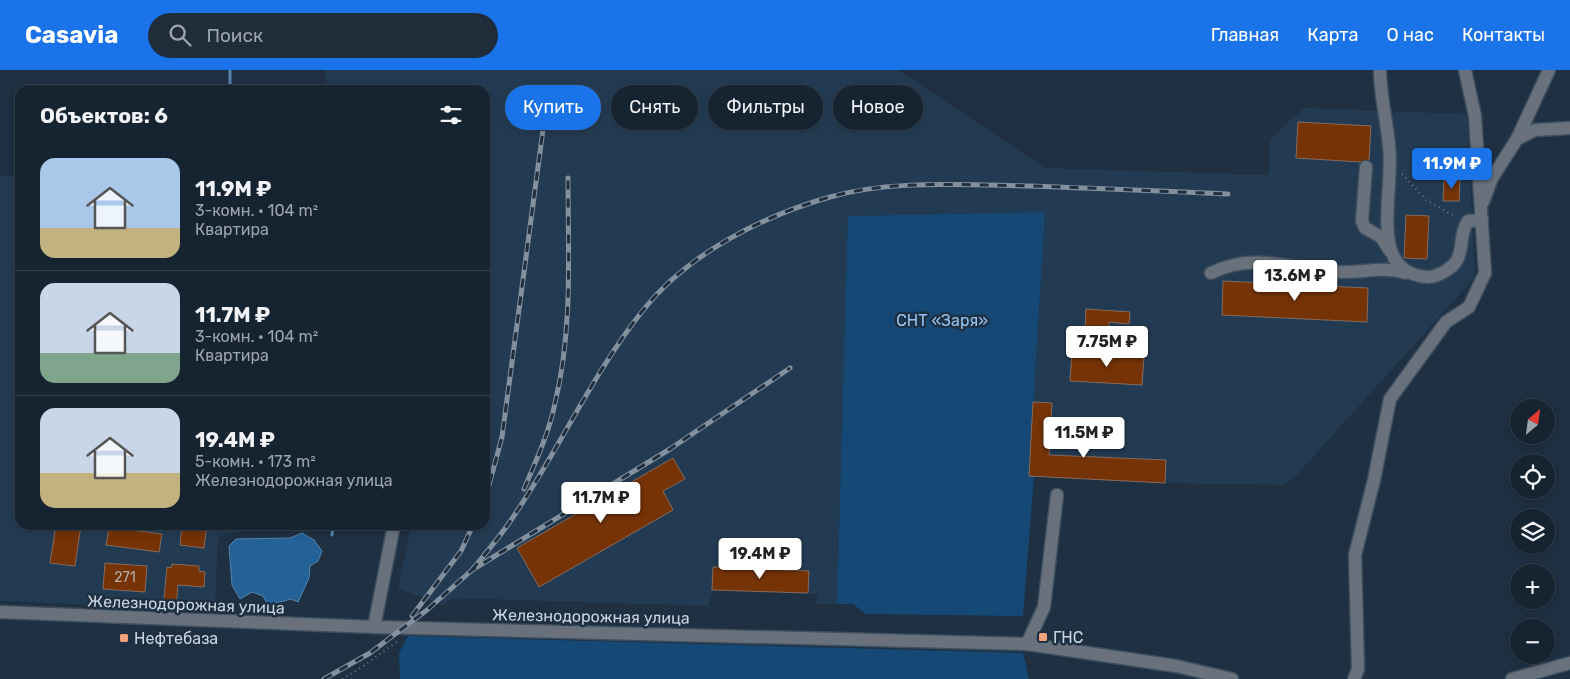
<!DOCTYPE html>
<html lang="ru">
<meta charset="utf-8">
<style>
:root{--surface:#162432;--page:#1f2c3a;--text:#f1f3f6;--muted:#9ea4ac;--line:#35414d;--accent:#1a73e8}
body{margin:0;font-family:Rubik,sans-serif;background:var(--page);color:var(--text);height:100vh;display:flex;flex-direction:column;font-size:19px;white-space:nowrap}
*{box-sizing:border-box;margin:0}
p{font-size:16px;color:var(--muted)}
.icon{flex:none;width:28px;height:28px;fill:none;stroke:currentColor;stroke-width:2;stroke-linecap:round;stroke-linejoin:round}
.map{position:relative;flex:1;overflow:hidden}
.drawer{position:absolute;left:15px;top:15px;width:475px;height:445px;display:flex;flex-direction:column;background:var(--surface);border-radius:15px;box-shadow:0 2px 8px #0003,0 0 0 1px var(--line)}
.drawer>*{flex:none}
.top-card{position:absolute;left:505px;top:15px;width:475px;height:45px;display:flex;gap:10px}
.needle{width:32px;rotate:29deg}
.tools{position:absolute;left:1510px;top:329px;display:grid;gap:10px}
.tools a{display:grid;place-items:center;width:45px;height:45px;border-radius:50%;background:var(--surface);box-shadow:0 2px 8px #0003,0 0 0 1px var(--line);font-size:25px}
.price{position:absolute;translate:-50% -42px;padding:0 11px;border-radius:5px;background:#fff;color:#222;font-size:16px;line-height:32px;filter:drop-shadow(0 1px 2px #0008)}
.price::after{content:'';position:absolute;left:50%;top:30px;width:15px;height:11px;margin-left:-8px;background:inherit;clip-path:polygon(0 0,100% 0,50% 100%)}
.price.current{background:var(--accent);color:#fff}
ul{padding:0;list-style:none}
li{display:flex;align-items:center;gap:15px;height:125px;padding:0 25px}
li+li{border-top:1px solid var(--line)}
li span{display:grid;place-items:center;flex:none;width:140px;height:100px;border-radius:15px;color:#555}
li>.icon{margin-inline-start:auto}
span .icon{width:60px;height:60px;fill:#fffc;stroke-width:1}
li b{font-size:21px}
h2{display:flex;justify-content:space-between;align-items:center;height:60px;padding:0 25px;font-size:21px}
.pill{padding:0 18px;border-radius:22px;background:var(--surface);box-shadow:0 2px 8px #0003,0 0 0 1px var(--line);font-size:18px;line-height:45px}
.pill.current{background:var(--accent);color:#fff}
header{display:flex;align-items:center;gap:30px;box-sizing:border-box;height:70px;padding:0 25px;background:var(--accent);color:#fff}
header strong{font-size:24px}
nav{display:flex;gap:28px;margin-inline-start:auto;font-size:18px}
.search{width:350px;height:45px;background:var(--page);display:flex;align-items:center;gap:12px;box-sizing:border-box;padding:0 18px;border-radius:28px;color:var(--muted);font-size:19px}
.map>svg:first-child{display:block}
</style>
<header>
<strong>Casavia</strong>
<div class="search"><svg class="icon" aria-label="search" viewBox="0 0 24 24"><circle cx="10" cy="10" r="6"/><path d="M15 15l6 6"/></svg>Поиск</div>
<nav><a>Главная</a><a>Карта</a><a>О нас</a><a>Контакты</a></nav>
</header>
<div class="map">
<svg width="1570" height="609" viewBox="0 0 1570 609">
<rect width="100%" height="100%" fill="#1e3042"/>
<g fill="#233b52">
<polygon points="325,0 898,0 1045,98 1269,105 1270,69 1304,38 1467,44 1475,207 1295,407 1284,415 1165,413 1029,406 1045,142 849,146 837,534 817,534 817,525 808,523 713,520 708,536 452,528 443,535 398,519 411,455 485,455 485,20 328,20"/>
<polygon points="0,106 20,106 20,455 248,455 248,460 218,466 215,540 0,531"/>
</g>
<g fill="#154874">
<polygon points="1045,142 1029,405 1034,406 1023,546 866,544 853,534 837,534 848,146"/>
<polygon points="408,566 1023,583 1029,609 400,609 399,583"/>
</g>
<polygon fill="#246197" stroke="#5684ad" points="302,463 314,470 322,481 318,491 310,496 309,508 298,532 291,529 268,535 263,526 252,522 240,529 232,515 229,476 236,469 290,468"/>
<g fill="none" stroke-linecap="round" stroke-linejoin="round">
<g stroke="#5684ad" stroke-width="3">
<polyline points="230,0 230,20"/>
<polyline points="332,465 333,455"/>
</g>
</g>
<g fill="#753306" stroke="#866b5d">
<polygon points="1298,52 1371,56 1369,90 1360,92 1296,88"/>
<polygon points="1444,109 1460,109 1459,131 1443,131"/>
<polygon points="1406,145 1429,146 1427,189 1404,188"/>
<polygon points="1223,211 1368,218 1367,252 1222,245"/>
<polygon points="1086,239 1130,242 1129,254 1109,252 1108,260 1085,258"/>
<polygon points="1072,282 1144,286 1142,315 1070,311"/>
<polygon points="1033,332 1052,333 1049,385 1166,390 1165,413 1029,406"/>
<polygon points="673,388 685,409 663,421 673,440 539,517 517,478"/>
<polygon points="56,455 81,455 75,496 50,493"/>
<polygon points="182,455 207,455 204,478 180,475"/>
<polygon points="109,457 162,464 159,482 106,475"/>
<polygon points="105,493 147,496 145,522 103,519"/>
<polygon points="172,494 199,496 199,501 205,502 204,517 178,515 176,539 163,538 167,497 171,498"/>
<polygon points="713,497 809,501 808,523 712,520"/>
</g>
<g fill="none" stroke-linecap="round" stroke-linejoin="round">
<defs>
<g id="minor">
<path d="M1380,0C1380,25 1387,51 1389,76C1393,107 1381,155 1392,183C1398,199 1412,206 1428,207C1437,207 1452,199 1457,190C1464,177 1459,164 1468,151L1482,150"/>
<polyline points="1517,69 1535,60 1570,58"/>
<polyline points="1366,97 1362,151 1365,158 1381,167 1390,181"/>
<polyline points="1483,132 1492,108 1517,69 1549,0"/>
<path d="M1211,203C1255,181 1293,200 1338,202C1362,203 1383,196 1406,203"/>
<polyline points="0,542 374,557 1027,574 1176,596 1232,609"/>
<polyline points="374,557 394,455"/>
<polyline points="1027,574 1044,537 1057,425"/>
<polyline points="1354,609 1358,599 1355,485 1374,410 1390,329 1446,252 1469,237 1485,203 1475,46 1465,0"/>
<polyline points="1512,609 1570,593"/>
</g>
</defs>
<use href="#minor" stroke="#3d4e5f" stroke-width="15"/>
<g stroke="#697888" stroke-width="2" stroke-dasharray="1 4" stroke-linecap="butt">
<polyline points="1402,104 1426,130 1456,147"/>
<polyline points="342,609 362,597 399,570"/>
</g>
<use href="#minor" stroke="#69727c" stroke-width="12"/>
<defs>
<g id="rail">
<path d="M524,419C536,391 549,363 555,333C573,260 568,183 568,108"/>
<polyline points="485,430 502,367 548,22"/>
<path d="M472,500C484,485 498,469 509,453C558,383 591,305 644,239C689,183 763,146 830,127C879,113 934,114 984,115C1065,116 1147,121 1228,124"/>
<polyline points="412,546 461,481 473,455"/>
<polyline points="324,609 370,583 427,540 472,500 670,379 790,298"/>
</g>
</defs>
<use href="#rail" stroke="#83919f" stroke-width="5"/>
<use href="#rail" stroke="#1e3042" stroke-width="3" stroke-dasharray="9" stroke-linecap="butt"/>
</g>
<g fill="#f0a27a" stroke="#1e3042" stroke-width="2">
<rect x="1038" y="562" width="10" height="10" rx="2.5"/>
<rect x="119" y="563" width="10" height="10" rx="2.5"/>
</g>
<g text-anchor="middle" stroke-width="5" stroke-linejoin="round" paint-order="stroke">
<g font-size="14" fill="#b5acaa">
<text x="125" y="512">271</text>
</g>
<g font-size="16" fill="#95c4f2" stroke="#1e3042">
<text x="942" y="256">СНТ «Заря»</text>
</g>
<g font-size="16" fill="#cad5e1" stroke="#1e3042">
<text transform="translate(186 534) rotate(2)" y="6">Железнодорожная улица</text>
<text transform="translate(591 546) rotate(1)" y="6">Железнодорожная улица</text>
</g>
<g font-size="16" fill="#cad5e1" stroke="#1e3042" text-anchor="start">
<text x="1053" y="573">ГНС</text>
<text x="134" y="574">Нефтебаза</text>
</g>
</g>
</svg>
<div class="tools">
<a><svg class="needle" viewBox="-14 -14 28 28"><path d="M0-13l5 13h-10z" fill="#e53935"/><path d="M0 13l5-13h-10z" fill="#9ea4ac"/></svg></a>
<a><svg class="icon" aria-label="locate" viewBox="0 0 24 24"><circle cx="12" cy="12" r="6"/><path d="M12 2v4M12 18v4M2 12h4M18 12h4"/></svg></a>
<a><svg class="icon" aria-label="layers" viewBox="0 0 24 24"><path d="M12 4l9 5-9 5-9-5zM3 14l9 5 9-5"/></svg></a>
<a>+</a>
<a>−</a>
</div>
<b class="price current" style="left:1452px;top:120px">11.9M ₽</b>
<b class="price" style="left:1295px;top:232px">13.6M ₽</b>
<b class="price" style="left:1107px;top:298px">7.75M ₽</b>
<b class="price" style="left:1084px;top:389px">11.5M ₽</b>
<b class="price" style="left:601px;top:454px">11.7M ₽</b>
<b class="price" style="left:760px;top:510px">19.4M ₽</b>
<div class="top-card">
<a class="pill current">Купить</a>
<a class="pill">Снять</a>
<a class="pill">Фильтры</a>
<a class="pill">Новое</a>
</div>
<section class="drawer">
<h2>Объектов: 6<svg class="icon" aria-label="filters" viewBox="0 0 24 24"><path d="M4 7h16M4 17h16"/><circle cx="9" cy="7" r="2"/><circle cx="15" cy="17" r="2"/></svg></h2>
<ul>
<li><span style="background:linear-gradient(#a9c7e8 70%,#c2b280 0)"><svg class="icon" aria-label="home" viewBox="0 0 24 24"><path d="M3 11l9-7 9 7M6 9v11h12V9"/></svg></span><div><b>11.9M ₽</b><p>3-комн. · 104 m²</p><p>Квартира</p></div></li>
<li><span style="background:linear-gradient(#c9d6e8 70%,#7fa58c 0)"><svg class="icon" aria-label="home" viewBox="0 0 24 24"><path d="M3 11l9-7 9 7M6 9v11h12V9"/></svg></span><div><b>11.7M ₽</b><p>3-комн. · 104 m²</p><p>Квартира</p></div></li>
<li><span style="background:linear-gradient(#c9d6e8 65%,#c2b280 0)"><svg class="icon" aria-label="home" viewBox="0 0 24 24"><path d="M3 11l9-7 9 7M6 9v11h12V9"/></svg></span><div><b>19.4M ₽</b><p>5-комн. · 173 m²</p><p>Железнодорожная улица</p></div></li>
</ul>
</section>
</div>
